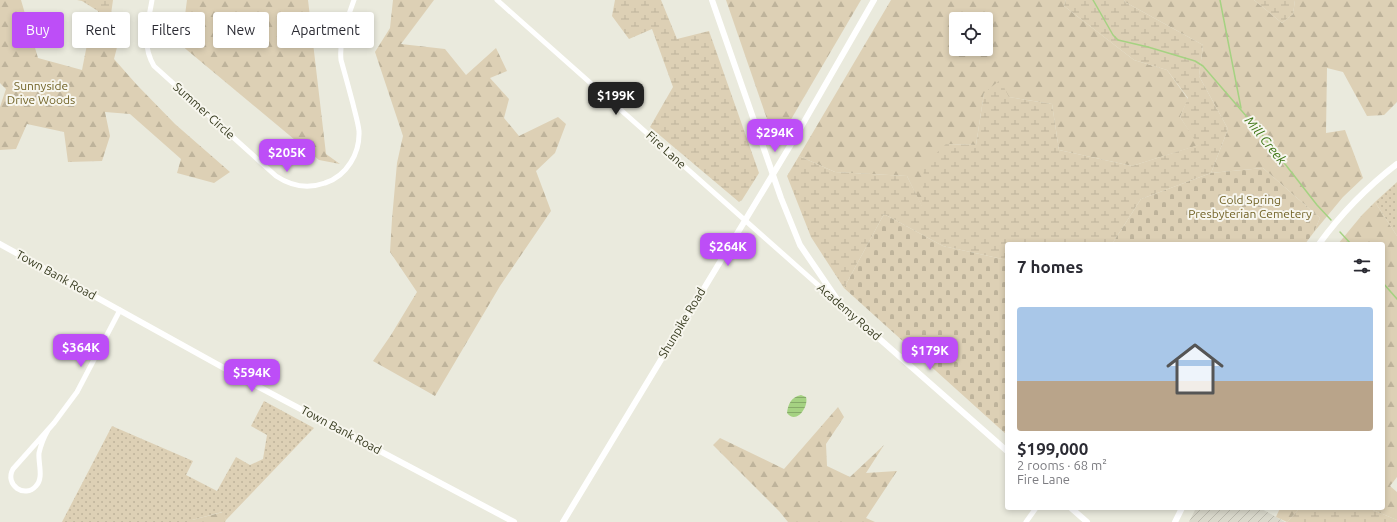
<!DOCTYPE html>
<meta charset="utf-8">
<style>
:root{--surface:#fff;--page:#f2f2f3;--text:#2b2b33;--muted:#7c7c81;--accent:#bd4ef7}
body{margin:0;font-family:Ubuntu,sans-serif;background:var(--page);color:var(--text);height:100vh;display:flex;flex-direction:column;font-size:15px;white-space:nowrap}
*{box-sizing:border-box;margin:0}
p{font-size:13px;color:var(--muted)}
.icon{flex:none;width:22px;height:22px;fill:none;stroke:currentColor;stroke-width:2;stroke-linecap:round;stroke-linejoin:round}
.map{position:relative;flex:1;overflow:hidden}
.panel{position:absolute;left:1005px;top:242px;width:380px;height:268px;display:flex;flex-direction:column;background:var(--surface);border-radius:4px;box-shadow:0 2px 6px #0003}
.panel>*{flex:none}
.hud{position:absolute;left:12px;top:12px;width:380px;height:36px;display:flex;gap:8px}
.controls{position:absolute;left:949px;top:12px;display:grid;gap:8px}
.controls a{display:grid;place-items:center;width:44px;height:44px;border-radius:4px;background:var(--surface);box-shadow:0 2px 6px #0003;font-size:20px}
.price{position:absolute;translate:-50% -34px;padding:0 9px;border-radius:8px;background:var(--accent);color:#fff;font-size:13px;line-height:26px;filter:drop-shadow(0 1px 2px #0008)}
.price::after{content:'';position:absolute;left:50%;top:24px;width:12px;height:9px;margin-left:-6px;background:inherit;clip-path:polygon(0 0,100% 0,50% 100%)}
.price.current{background:#222;color:#fff}
ul{padding:0;list-style:none}
li{display:grid;align-content:center;gap:8px;height:212px;padding:0 12px}
li span{display:grid;place-items:center;height:124px;border-radius:4px;color:#555}
li>.icon{margin-inline-start:auto}
span .icon{width:72px;height:72px;fill:#fffc;stroke-width:1}
li b{font-size:17px}
h2{display:flex;justify-content:space-between;align-items:center;height:48px;padding:0 12px;font-size:17px}
.tag{padding:0 14px;border-radius:4px;background:var(--surface);box-shadow:0 2px 6px #0003;font-size:14px;line-height:36px}
.tag.current{background:var(--accent);color:#fff}
.map>svg:first-child{display:block}
</style>
<div class="map">
<svg width="1397" height="522" viewBox="0 0 1397 522">
<defs>
<pattern id="industrial-furrows" width="10" height="10" patternUnits="userSpaceOnUse"><rect width="10" height="10" fill="#dad9cc"/><path d="M-1 1l2-2M0 10L10 0M9 11l2-2" fill="none" stroke="#bcbbaf"/></pattern>
<pattern id="forest-firs" width="22" height="20" patternUnits="userSpaceOnUse"><rect width="22" height="20" fill="#ddd0b5"/><path d="M5 1l3.5 6h-7zM16 11l3.5 6h-7z" fill="#beb39b"/></pattern>
<pattern id="wetland-marsh" width="20" height="14" patternUnits="userSpaceOnUse"><rect width="20" height="14" fill="#ddd0b5"/><path d="M1 5h8M5 5V1M11 12h8M15 12V8" fill="none" stroke="#beb39b"/></pattern>
<pattern id="cemetery-stones" width="16" height="16" patternUnits="userSpaceOnUse"><rect width="16" height="16" fill="#ddd0b5"/><path d="M2 7V4a2 2 0 0 1 4 0v3zM10 15v-3a2 2 0 0 1 4 0v3z" fill="#beb39b"/></pattern>
<pattern id="park-dots" width="8" height="8" patternUnits="userSpaceOnUse"><rect width="8" height="8" fill="#ddd0b5"/><path d="M2 2h.1M6 6h.1" fill="none" stroke="#beb39b" stroke-width="1.8" stroke-linecap="round"/></pattern>
<pattern id="water-rules" width="6" height="5" patternUnits="userSpaceOnUse"><rect width="6" height="5" fill="#a5d282"/><path d="M0 2.5h6" fill="none" stroke="#87ab6a"/></pattern>
</defs>
<rect width="100%" height="100%" fill="#eaeadd"/>
<polygon fill="url(#industrial-furrows)" points="1196,508 1260,508 1285,522 1189,522"/>
<g fill="url(#forest-firs)" fill-rule="evenodd">
<polygon points="0,0 21,0 38,58 82,70 91,24 123,24 114,59 137,85 175,124 230,172 214,183 177,173 181,159 130,114 105,112 110,136 102,161 68,162 64,132 27,124 16,149 0,150 0,107 6,89 0,83"/>
<polygon points="187,0 308,0 326,154 340,164 319,160 181,45"/>
<polygon points="393,0 434,0 401,44 445,49 466,75 496,48 507,71 490,78 509,99 504,118 519,136 558,117 566,124 555,153 536,171 551,211 500,286 435,396 373,361 391,335 417,292 390,252 392,219 397,163 403,136 375,52 390,28"/>
<polygon points="726,0 861,0 776,145"/>
<path d="M891,0H1066L1064,6L1134,60L1167,70L1188,99L1180,117L1199,145L1132,166L1059,150L1052,104L984,93L976,145L946,144L922,207L907,176L835,172L799,156ZM956,19H986V49H956Z"/>
<polygon points="1124,0 1254,0 1282,23 1293,14 1295,0 1397,0 1397,102 1384,115 1367,116 1343,72 1327,68 1326,133 1345,130 1363,178 1343,197 1314,232 1320,218 1263,168 1211,173 1228,129 1199,76 1203,45 1125,2"/>
<polygon points="1375,202 1397,236 1397,477 1390,486 1397,492 1397,520 1368,508 1383,508 1383,244 1338,244 1362,215"/>
<polygon points="838,407 844,417 826,444 827,466 850,477 884,445 866,473 897,471 866,518 875,522 788,522 779,511 713,445 720,438 784,469"/>
<polygon points="1280,508 1300,508 1287,522 1276,517"/>
<polygon points="223,512 226,520 225,522 192,522 192,520"/>
</g>
<g fill="url(#wetland-marsh)">
<polygon points="77,0 113,0 110,21 98,22 98,11 82,1"/>
<polygon points="615,0 661,0 677,39 709,31 759,173 742,200 739,202 650,127 673,87 652,29 629,39 612,16"/>
<polygon points="1066,0 1124,0 1125,2 1203,45 1199,76 1228,129 1211,173 1141,199 1112,244 1007,244 1007,260 943,246 884,214 844,288 811,237 787,176 799,156 835,172 907,176 922,206 924,165 946,144 976,145 984,93 1000,80 1009,97 1052,104 1059,150 1132,166 1198,145 1180,117 1188,98 1167,70 1134,60 1064,6"/>
<polygon points="1254,0 1295,0 1293,14 1282,23"/>
<polygon points="1300,508 1368,508 1397,520 1397,522 1287,522"/>
</g>
<g fill="url(#cemetery-stones)">
<polygon points="1263,168 1320,218 1314,232 1305,244 1112,244 1141,199 1211,173"/>
<polygon points="884,214 943,246 1007,260 1007,435 844,288"/>
</g>
<g fill="url(#park-dots)">
<polygon points="1397,182 1397,236 1375,202"/>
<polygon points="264,401 314,428 226,520 222,512 192,520 192,522 62,522 112,426 193,461 186,475 217,491 236,457 250,465 263,459 267,435 251,426"/>
</g>
<path fill="url(#water-rules)" d="M801,395L806,397C809,407 796,425 787,413C788,404 791,397 801,395Z"/>
<g fill="none" stroke-linecap="round" stroke-linejoin="round">
<g stroke="#a5d282" stroke-width="1.5">
<polyline points="1093,0 1113,35 1118,40 1148,47 1195,61 1203,66 1260,132 1317,205 1331,220"/>
<polyline points="1220,0 1241,108"/>
<polyline points="1340,232 1351,244"/>
<polyline points="1383,283 1397,299"/>
</g>
<g stroke="#fff" stroke-width="5">
<path d="M152,0C148,24 141,44 154,66L276,176C291,186 308,189 325,183C347,176 360,153 359,131C358,122 355,113 353,104C349,89 345,74 341,60C339,38 347,20 354,0"/>
<polyline points="497,0 836,301"/>
<path d="M48,430C44,437 41,444 39,453C38,463 44,478 36,486C25,499 4,485 13,469L54,423L77,392L120,310"/>
<polyline points="1026,522 1036,508"/>
</g>
<g stroke="#fff" stroke-width="6">
<polyline points="712,0 781,198 800,245 841,305 1007,451"/>
<polyline points="0,244 242,378 514,522"/>
<path d="M1319,244C1341,214 1367,187 1397,164"/>
<polyline points="1071,508 1087,522"/>
<polyline points="563,522 793,141 874,0"/>
<polyline points="1175,522 1182,508"/>
</g>
</g>
<g text-anchor="middle" stroke-width="4" stroke-linejoin="round" paint-order="stroke">
<g font-size="12" fill="#726327" stroke="#f7f6ee">
<text x="41" y="90">Sunnyside<tspan x="41" dy="14">Drive Woods</tspan></text>
<text x="1250" y="204">Cold Spring<tspan x="1250" dy="14">Presbyterian Cemetery</tspan></text>
</g>
<g font-size="12" fill="#363a1e" stroke="#f7f6ee">
<text transform="translate(204 111) rotate(42)" y="4">Summer Circle</text>
<text transform="translate(666 150) rotate(42)" y="4">Fire Lane</text>
<text transform="translate(56 275) rotate(29)" y="4">Town Bank Road</text>
<text transform="translate(849 312) rotate(41)" y="4">Academy Road</text>
<text transform="translate(682 323) rotate(-59)" y="4">Shunpike Road</text>
<text transform="translate(341 430) rotate(28)" y="4">Town Bank Road</text>
</g>
<g font-size="13" font-style="italic" fill="#3f7717" stroke="#f7f6ee">
<text transform="translate(1266 140) rotate(51)" y="5">Mill Creek</text>
</g>
</g>
</svg>
<div class="controls">
<a><svg class="icon" aria-label="locate" viewBox="0 0 24 24"><circle cx="12" cy="12" r="6"/><path d="M12 2v4M12 18v4M2 12h4M18 12h4"/></svg></a>
</div>
<b class="price current" style="left:616px;top:116px">$199K</b>
<b class="price" style="left:775px;top:153px">$294K</b>
<b class="price" style="left:287px;top:173px">$205K</b>
<b class="price" style="left:728px;top:267px">$264K</b>
<b class="price" style="left:81px;top:368px">$364K</b>
<b class="price" style="left:930px;top:371px">$179K</b>
<b class="price" style="left:252px;top:393px">$594K</b>
<div class="hud">
<a class="tag current">Buy</a>
<a class="tag">Rent</a>
<a class="tag">Filters</a>
<a class="tag">New</a>
<a class="tag">Apartment</a>
</div>
<section class="panel">
<h2>7 homes<svg class="icon" aria-label="filters" viewBox="0 0 24 24"><path d="M4 7h16M4 17h16"/><circle cx="9" cy="7" r="2"/><circle cx="15" cy="17" r="2"/></svg></h2>
<ul>
<li><span style="background:linear-gradient(#a9c7e8 60%,#b9a48a 0)"><svg class="icon" aria-label="home" viewBox="0 0 24 24"><path d="M3 11l9-7 9 7M6 9v11h12V9"/></svg></span><div><b>$199,000</b><p>2 rooms · 68 m²</p><p>Fire Lane</p></div></li>
</ul>
</section>
</div>
